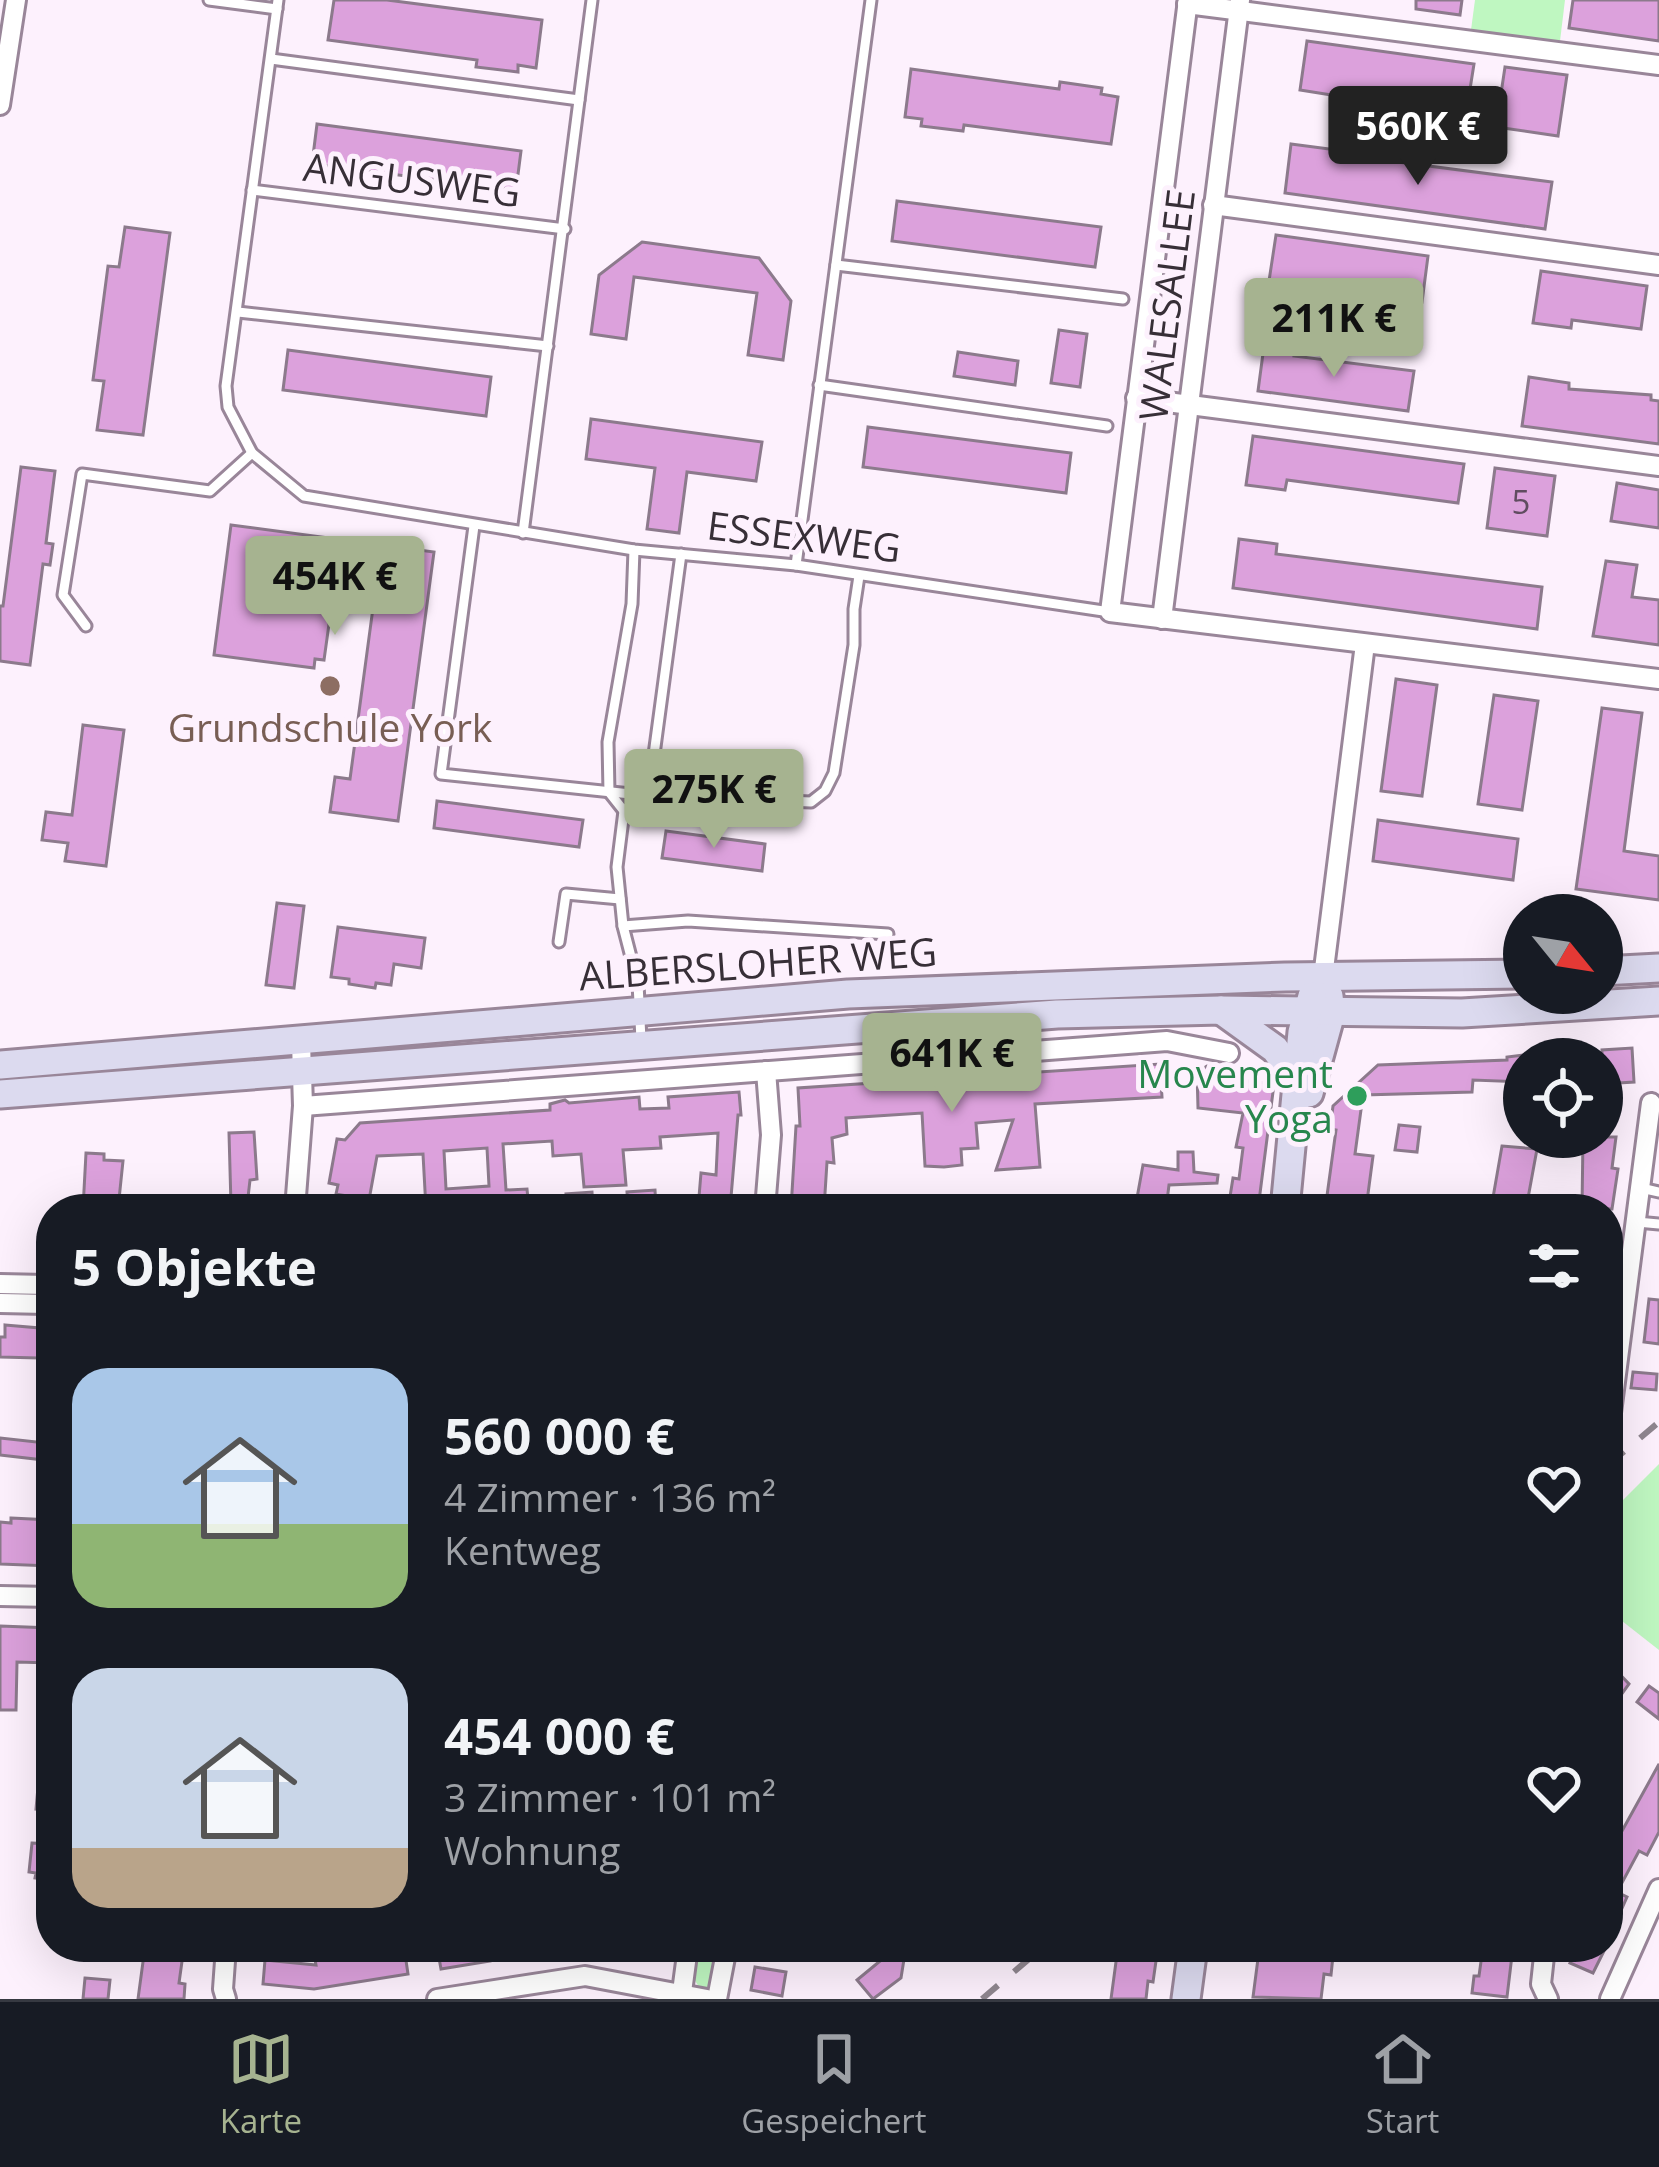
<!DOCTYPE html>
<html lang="de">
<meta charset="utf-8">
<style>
:root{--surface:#171b24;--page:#242831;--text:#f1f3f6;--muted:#9ea1a6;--line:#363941;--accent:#a6b390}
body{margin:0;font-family:"Open Sans",sans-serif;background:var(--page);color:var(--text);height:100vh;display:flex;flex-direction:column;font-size:45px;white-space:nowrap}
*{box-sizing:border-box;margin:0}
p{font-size:39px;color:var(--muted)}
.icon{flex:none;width:66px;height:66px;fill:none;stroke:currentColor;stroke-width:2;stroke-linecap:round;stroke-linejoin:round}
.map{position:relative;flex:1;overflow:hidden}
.details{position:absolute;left:36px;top:1194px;width:1587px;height:768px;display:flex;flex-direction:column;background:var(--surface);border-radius:48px;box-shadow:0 12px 48px #0002}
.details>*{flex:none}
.needle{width:78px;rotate:120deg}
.fabs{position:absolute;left:1503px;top:894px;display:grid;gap:24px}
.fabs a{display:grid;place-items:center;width:120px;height:120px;border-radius:50%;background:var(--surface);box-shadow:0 12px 48px #0002;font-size:60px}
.price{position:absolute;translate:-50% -102px;padding:0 27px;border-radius:12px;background:var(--accent);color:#111;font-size:39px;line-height:78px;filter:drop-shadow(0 3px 6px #0008)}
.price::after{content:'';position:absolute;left:50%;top:72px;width:36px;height:27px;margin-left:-18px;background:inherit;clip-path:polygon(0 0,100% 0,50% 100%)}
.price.selected{background:#222;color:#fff}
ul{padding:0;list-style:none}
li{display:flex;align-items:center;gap:36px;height:300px;padding:0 36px}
li span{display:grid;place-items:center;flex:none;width:336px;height:240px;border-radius:36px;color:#555}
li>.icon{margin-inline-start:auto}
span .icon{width:144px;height:144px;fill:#fffc;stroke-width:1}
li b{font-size:51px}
h2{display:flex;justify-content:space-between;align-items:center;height:144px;padding:0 36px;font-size:51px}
.menu{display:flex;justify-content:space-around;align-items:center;height:168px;border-top:3px solid var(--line);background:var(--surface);font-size:33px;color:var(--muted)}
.menu a{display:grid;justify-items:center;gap:6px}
.menu .selected{color:var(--accent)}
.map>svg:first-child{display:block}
</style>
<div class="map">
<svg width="1659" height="1999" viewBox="0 0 1659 1999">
<rect width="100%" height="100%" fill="#fdf1fd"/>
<g fill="#bff7c1">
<polygon points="1475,0 1565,0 1560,41 1471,30"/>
<polygon points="1659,1464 1659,1650 1608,1610 1609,1514"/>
<polygon points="699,1947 718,1947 711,1982 707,1987 699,1987 694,1979"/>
</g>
<g fill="#dca1dc" stroke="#8c7a8c" stroke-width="3" fill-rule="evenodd">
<polygon points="334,0 387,0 542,20 536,68 518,65 518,72 476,67 477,60 328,40"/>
<polygon points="1416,0 1462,0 1460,15 1416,9"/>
<polygon points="1573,0 1659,0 1659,41 1569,28"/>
<polygon points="1307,41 1474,64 1467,108 1345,92 1344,97 1300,90"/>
<polygon points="1505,67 1567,75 1558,136 1496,127"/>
<polygon points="911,69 1059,89 1060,82 1102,88 1101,94 1118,97 1111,144 964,125 963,131 921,126 922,119 905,117"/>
<polygon points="317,124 521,151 516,190 312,164"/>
<polygon points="1291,144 1337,150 1336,154 1552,182 1545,229 1285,193"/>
<polygon points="897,201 1101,227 1095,267 892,241"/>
<polygon points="125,227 170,233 143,435 97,430 104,381 93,380 108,266 119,267"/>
<polygon points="1276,235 1428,256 1422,302 1269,281"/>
<polygon points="642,242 759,258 791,301 783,360 748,355 757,293 634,277 626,339 591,334 599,275"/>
<polygon points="1541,271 1647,286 1641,329 1572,320 1571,328 1533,323"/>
<polygon points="1059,330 1087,334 1080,387 1051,383"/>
<polygon points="1264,346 1295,350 1294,356 1414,371 1408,411 1258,391"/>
<polygon points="288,350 491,377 486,416 283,390"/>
<polygon points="958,352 1018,361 1015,385 954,376"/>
<polygon points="1529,377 1569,383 1569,389 1651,395 1651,400 1659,401 1659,444 1522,426"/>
<polygon points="591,419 762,442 756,481 687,472 679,533 647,529 655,468 586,459"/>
<polygon points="868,427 1071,453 1066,493 863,467"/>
<polygon points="1253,436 1464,464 1458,503 1287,480 1285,490 1246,485"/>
<polygon points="21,467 55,471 46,543 53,544 50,565 43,564 30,665 0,661 0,606 3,606"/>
<polygon points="1495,468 1555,476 1547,536 1487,528"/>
<polygon points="1617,483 1659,490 1659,528 1611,521"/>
<polygon points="231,525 434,552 398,821 330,812 335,777 350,779 375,593 334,588 324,660 315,659 314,668 214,655"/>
<polygon points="1239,539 1277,544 1276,554 1542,587 1537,629 1233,588"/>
<polygon points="1606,561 1637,565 1632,597 1659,600 1659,645 1593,636"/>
<polygon points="1396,679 1437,685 1422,796 1381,791"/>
<polygon points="1494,695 1538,701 1522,810 1478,804"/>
<polygon points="1602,708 1642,713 1624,851 1659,856 1659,900 1576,889"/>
<polygon points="83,725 124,730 106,866 65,861 68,843 42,840 46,812 72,815"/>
<polygon points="437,801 583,820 579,847 434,828"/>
<polygon points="1378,820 1518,839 1513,880 1373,861"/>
<polygon points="666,831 765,844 762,871 662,858"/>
<polygon points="277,903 304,906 294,988 266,985"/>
<polygon points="338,927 425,938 421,968 394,964 391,985 376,983 375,988 349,984 349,979 331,977"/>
<polygon points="1632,1048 1634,1082 1602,1084 1602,1050"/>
<polygon points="1524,1055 1524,1082 1473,1080 1472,1092 1363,1095 1355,1154 1373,1156 1366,1209 1326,1203 1336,1130 1330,1129 1333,1106 1378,1065 1507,1060 1507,1057"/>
<polygon points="1160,1064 1162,1097 1035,1104 1040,1167 996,1170 1013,1120 976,1123 978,1148 961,1149 962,1165 944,1167 925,1166 922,1113 846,1118 847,1134 832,1138 834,1163 827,1162 824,1209 791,1209 796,1126 800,1126 798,1088"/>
<polygon points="1207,1066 1241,1073 1238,1080 1274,1084 1258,1209 1228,1209 1233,1178 1239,1179 1243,1148 1236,1147 1243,1113 1198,1108 1197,1072"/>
<path d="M739,1092L741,1115H738L730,1209H698L701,1173L716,1175L718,1133L660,1137L661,1148L623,1150L626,1185L584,1187L581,1154L553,1156L552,1141L503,1144L506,1190L527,1189L529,1209H512V1205L426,1209L423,1154L377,1156L369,1200L336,1194L338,1185L329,1183L337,1139L345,1140L360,1123L550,1110V1104L565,1100L569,1103L639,1097L640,1109L669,1108L668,1097ZM487,1148L489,1186L446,1189L444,1151Z"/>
<polygon points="1399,1125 1420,1127 1417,1152 1395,1150"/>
<polygon points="254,1132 257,1179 250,1180 247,1206 231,1205 229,1133"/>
<polygon points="1583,1137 1616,1137 1612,1168 1618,1169 1612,1209 1582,1209"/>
<polygon points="1502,1146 1537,1149 1526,1209 1491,1209"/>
<polygon points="1178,1152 1193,1152 1194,1172 1218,1175 1217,1183 1169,1185 1166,1209 1135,1209 1143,1165 1178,1170"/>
<polygon points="86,1153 104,1154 104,1160 123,1161 118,1209 83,1209"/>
<polygon points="655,1190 656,1209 628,1209 627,1192"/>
<polygon points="592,1192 593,1209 567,1209 566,1194"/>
<polygon points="1649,1299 1659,1300 1659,1344 1644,1342"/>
<polygon points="5,1325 51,1329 51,1354 39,1353 38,1358 0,1357 0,1337 5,1337"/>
<polygon points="1633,1372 1657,1374 1656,1390 1631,1388"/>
<polygon points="0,1438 46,1443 44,1460 0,1455"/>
<polygon points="11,1518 51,1520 51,1566 0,1564 0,1522 11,1523"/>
<polygon points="0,1626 51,1628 51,1663 17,1662 16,1710 0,1710"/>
<polygon points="1608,1662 1629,1684 1608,1713"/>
<polygon points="1649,1686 1659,1693 1659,1719 1637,1702"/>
<polygon points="1659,1764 1659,1832 1647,1855 1639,1851 1617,1892 1627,1897 1608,1940 1608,1836 1617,1840"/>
<polygon points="40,1765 51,1765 51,1810 36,1809"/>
<polygon points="32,1843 51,1844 51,1880 35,1878 36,1873 29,1872"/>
<polygon points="145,1947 184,1947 179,1983 185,1984 184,1999 138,1999"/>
<polygon points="313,1947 404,1947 408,1974 314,1989 263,1984 265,1960 316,1965"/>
<polygon points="437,1947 488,1947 490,1961 441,1969"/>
<polygon points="897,1947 906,1947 901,1978 873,1999 857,1980"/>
<polygon points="1118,1947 1158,1947 1153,1982 1148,1981 1146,1999 1111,1999"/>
<polygon points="1299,1947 1323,1947 1322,1955 1333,1956 1331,1975 1324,1974 1321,1999 1253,1997 1259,1951 1298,1956"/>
<polygon points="1483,1947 1513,1947 1507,1997 1472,1993 1474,1976 1479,1976"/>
<polygon points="1578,1947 1606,1947 1593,1973 1570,1963"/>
<polygon points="755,1967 786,1972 782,1996 751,1990"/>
<polygon points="85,1978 110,1980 108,1999 83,1999"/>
</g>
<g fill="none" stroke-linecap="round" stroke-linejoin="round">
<defs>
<g id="lane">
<polyline points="209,0 277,9"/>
<polyline points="278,0 226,386 228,407 252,453 304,496 634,550 796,565 1110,612"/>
<polyline points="271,59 579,100"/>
<polyline points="252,190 565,229"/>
<polyline points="836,265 1123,299"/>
<polyline points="238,312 548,346"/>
<polyline points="819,385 1107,426"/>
<polyline points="474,526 441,774 640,795 811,802 825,791 834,773 854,645 854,609 859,576"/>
<polyline points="523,533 592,0"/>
<polyline points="796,565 871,0"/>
<polyline points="86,626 63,595 82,474 210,491 252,453"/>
<polyline points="624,811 609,792 608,742 632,604 634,550"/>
<polyline points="623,926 688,921 888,934"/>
<polyline points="559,942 566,894 620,899"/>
<polyline points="641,1039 638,984 623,926 617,867 624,811 640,795 653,762 681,554"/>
<polyline points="1641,1188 1659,1192"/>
<polyline points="1637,1222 1659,1224"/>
</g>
<g id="street">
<polyline points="1188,0 1110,612 1659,679"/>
<polyline points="1187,4 1659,65"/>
<polyline points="0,105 16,0"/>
<polyline points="1213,205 1659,265"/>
<polyline points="1136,398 1659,466"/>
<polyline points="1162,619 1240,0"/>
<polyline points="1323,977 1365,644"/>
<polyline points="303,1106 1167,1041 1229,1053"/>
<polyline points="295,1209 303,1106 301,1042"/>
<polyline points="765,1209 771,1135 766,1071"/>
<polyline points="0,1284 46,1285 46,1304 0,1303"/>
<polyline points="1608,1436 1651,1103"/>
<polyline points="0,1596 51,1597"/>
<polyline points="1545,1947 1541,1984 1548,1999"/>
<polyline points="682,1992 688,1947"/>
<polyline points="226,1999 223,1989 226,1947"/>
<polyline points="437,1999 585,1976 707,1999"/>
<polyline points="717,1999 727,1947"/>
<polyline points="1610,1999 1659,1889"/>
</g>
<g id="secondary">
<polyline points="1602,971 1659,968"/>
<polyline points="1221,1010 1275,1049 1297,1079"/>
<polyline points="0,1065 848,994 1285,977 1524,974"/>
<polyline points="1309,1093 1331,1013 1329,996"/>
<polyline points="0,1094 1057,1014 1221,1010 1462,1013 1659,1001"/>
<polyline points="1285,1209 1302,1032 1312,996"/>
<polyline points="1186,1999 1193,1947"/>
</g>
</defs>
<use href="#lane" stroke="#998699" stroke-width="15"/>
<use href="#street" stroke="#998699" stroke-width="24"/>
<use href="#secondary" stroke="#998699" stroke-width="33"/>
<use href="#lane" stroke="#fff" stroke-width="9"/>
<use href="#street" stroke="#fff" stroke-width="18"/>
<use href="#secondary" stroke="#dcdaef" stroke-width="27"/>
<g stroke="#8f868f" stroke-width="6" stroke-dasharray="21 21" stroke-linecap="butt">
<polyline points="1608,1465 1659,1422"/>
<polyline points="982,1999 1043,1947"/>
</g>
</g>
<circle fill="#8d6e63" stroke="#fdf1fd" stroke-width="4.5" cx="330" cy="686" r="12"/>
<circle fill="#2e9e5b" stroke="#fdf1fd" stroke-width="4.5" cx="1357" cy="1096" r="12"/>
<g text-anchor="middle" stroke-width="10" stroke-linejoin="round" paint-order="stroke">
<g font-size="33" fill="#604c60">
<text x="1521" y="514">5</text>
</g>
<g font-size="39" fill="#372f37" stroke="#fdf1fd">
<text transform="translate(412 180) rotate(7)" y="14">ANGUSWEG</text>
<text transform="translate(1167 305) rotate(-83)" y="14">WALESALLEE</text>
<text transform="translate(804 537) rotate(7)" y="14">ESSEXWEG</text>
<text transform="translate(758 964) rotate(-4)" y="14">ALBERSLOHER WEG</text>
</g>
<g font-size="39" fill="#785e54" stroke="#fdf1fd">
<text x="330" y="742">Grundschule York</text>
</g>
<g font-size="39" fill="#27864d" stroke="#fdf1fd" text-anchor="end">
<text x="1333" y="1088">Movement<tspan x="1333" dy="45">Yoga</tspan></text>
</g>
</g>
</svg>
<div class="fabs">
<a><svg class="needle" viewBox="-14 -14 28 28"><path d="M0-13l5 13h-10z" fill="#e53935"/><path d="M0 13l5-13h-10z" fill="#9ea1a6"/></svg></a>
<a><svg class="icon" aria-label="locate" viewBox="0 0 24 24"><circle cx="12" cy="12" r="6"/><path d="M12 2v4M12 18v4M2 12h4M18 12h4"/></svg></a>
</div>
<b class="price selected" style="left:1418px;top:188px">560K €</b>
<b class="price" style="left:1334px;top:380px">211K €</b>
<b class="price" style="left:335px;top:638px">454K €</b>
<b class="price" style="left:714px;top:851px">275K €</b>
<b class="price" style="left:952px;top:1115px">641K €</b>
<section class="details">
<h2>5 Objekte<svg class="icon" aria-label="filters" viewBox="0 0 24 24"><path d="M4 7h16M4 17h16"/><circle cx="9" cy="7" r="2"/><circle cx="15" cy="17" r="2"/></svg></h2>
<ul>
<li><span style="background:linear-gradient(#a9c7e8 65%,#8fb573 0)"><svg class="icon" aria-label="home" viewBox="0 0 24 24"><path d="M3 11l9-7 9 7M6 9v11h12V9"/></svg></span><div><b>560 000 €</b><p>4 Zimmer · 136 m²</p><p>Kentweg</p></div><svg class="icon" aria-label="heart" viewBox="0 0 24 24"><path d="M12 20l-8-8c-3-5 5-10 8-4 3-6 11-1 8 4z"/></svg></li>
<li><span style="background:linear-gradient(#c9d6e8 75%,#b9a48a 0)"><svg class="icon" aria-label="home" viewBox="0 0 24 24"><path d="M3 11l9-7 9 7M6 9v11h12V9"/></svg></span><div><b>454 000 €</b><p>3 Zimmer · 101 m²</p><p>Wohnung</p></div><svg class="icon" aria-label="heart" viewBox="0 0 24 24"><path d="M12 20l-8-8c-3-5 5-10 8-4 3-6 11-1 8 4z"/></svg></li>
</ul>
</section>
</div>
<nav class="menu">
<a class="selected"><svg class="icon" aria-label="map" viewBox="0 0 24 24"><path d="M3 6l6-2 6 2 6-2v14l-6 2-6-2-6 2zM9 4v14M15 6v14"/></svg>Karte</a>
<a><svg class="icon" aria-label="saved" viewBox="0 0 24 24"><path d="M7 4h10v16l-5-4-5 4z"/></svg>Gespeichert</a>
<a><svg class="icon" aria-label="home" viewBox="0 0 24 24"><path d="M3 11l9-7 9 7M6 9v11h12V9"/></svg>Start</a>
</nav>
